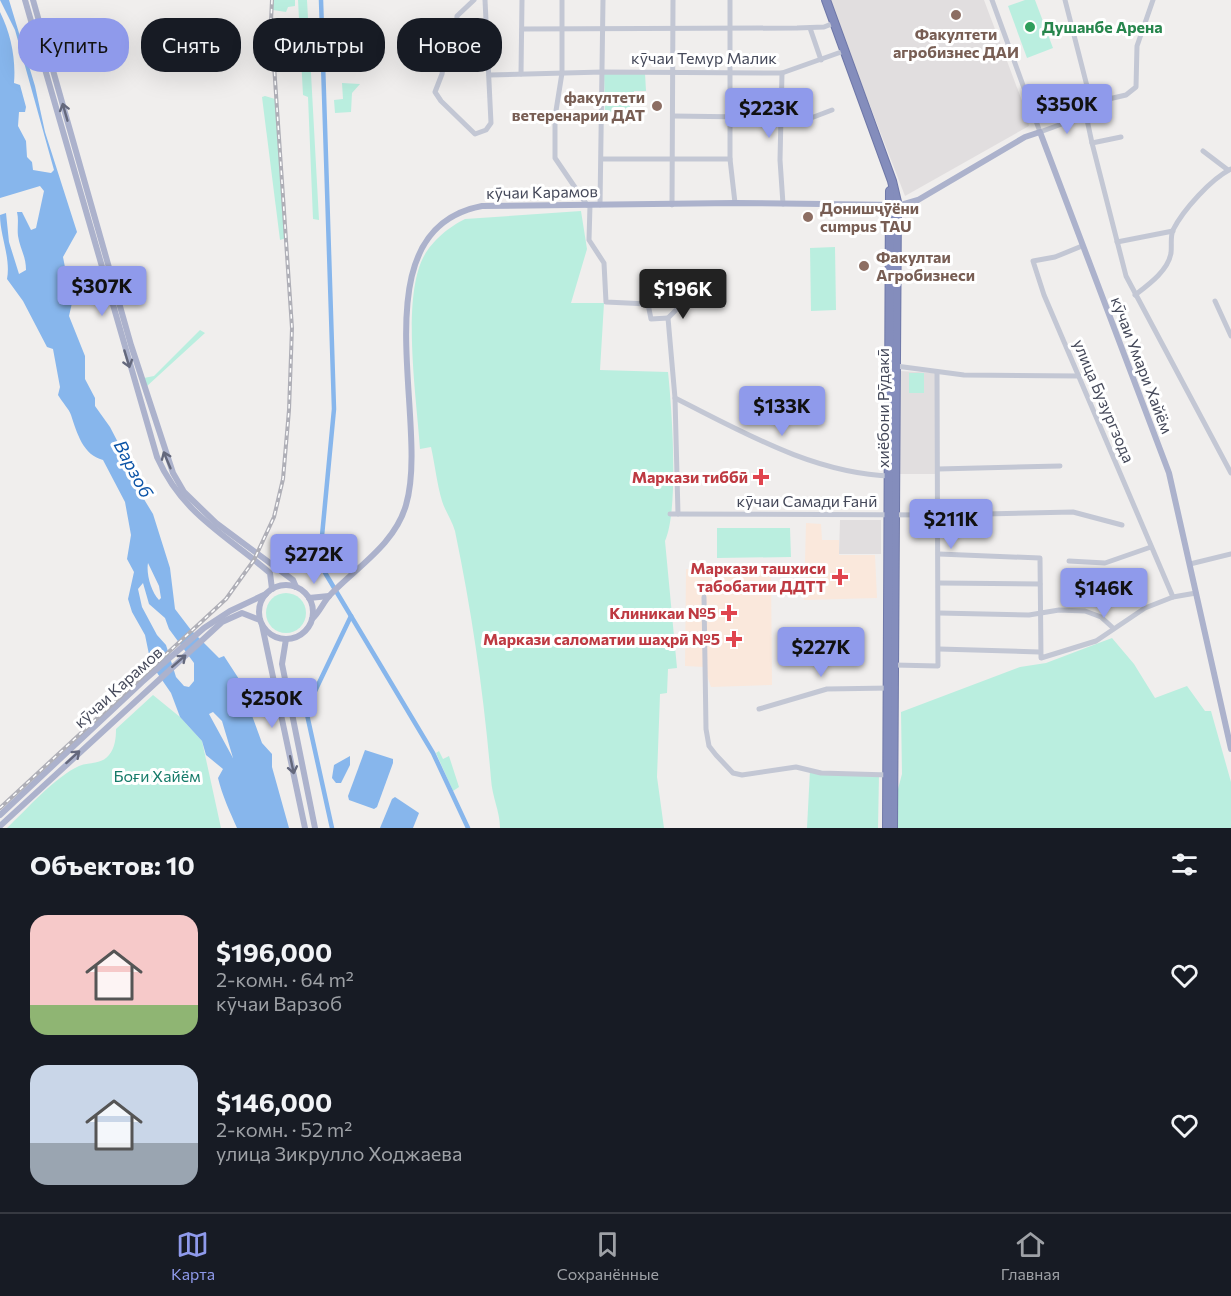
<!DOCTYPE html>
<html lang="ru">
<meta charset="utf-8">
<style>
:root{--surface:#171b24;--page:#242831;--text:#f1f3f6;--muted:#9ea1a6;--line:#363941;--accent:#8f9aeb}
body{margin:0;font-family:Commissioner,sans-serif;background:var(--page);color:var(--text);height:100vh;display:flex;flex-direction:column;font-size:22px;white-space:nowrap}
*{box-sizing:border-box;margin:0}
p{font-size:20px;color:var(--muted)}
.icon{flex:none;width:33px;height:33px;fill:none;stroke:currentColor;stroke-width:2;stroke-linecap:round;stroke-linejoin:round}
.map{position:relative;height:828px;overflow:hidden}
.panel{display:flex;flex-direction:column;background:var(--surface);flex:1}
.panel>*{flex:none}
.hud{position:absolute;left:18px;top:18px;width:600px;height:54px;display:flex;gap:12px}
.price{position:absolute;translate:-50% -51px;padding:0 14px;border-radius:6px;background:var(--accent);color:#111;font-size:20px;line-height:39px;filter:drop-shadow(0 2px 3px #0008)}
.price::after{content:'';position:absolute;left:50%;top:36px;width:18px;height:14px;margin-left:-9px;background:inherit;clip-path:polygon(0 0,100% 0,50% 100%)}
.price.current{background:#222;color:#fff}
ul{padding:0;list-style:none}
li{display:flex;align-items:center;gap:18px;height:150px;padding:0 30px}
li span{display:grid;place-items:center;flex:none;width:168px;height:120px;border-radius:18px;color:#555}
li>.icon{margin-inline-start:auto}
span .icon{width:72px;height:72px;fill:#fffc;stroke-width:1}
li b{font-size:26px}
h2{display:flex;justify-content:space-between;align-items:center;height:72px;padding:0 30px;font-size:26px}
.pill{padding:0 21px;border-radius:24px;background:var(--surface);box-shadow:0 6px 24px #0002;font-size:21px;line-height:54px}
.pill.current{background:var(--accent);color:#111}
.tabs{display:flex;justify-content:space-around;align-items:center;height:84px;border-top:2px solid var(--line);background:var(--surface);font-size:16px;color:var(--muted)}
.tabs a{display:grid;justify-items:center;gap:3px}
.tabs .current{color:var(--accent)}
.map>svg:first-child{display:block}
</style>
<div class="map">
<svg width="1231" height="828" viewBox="0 0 1231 828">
<rect width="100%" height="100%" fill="#f0eeed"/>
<g fill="#e1dedf">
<polygon points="829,0 984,0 1027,114 1029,126 905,196"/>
<polygon points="900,371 936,373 937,474 898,474"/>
<polygon points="840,520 881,520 881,554 839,554"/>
</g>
<g fill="#fae8dc">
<polygon points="806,523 821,524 822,540 839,540 839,555 875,555 877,598 804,600"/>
<polygon points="686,569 771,571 772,685 711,687 704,667 685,666"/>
</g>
<g fill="#baeedf">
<polygon points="273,0 295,0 295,6 288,7 286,12 273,10"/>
<polygon points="298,0 307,0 319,220 313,219 308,97 303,95"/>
<polygon points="1025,0 1035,0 1053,48 1027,58 1008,6"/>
<polygon points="604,73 645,73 646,91 634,91 634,105 630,105 630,112 605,112"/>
<polygon points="342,83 360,84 352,93 351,112 335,113 334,100 343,99"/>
<polygon points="265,96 275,99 286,238 280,240 262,97"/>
<path d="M581,211L587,249L571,303H604L600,370L668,372C672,409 679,510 665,541L677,668L668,669L667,693L660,694L657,777L664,828H500C500,811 492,797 491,779C484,695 472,613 455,531C452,520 445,511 442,501C437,484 435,465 431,447L420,449C417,400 401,298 424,256C432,241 450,226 465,219Z"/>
<polygon points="835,247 836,310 811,311 810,248"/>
<polygon points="200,330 205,333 147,386 144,378 154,376"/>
<rect x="909" y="373" width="15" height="20"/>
<polygon points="717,528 790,528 791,557 717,558"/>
<circle cx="286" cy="613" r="20"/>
<polygon points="1112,638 1134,664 1155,698 1187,686 1205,711 1211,711 1231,782 1231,828 897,828 898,789 902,774 901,712 1020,667 1046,663"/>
<path d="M153,695L180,717L202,741L221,828H7C26,810 56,776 79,766C88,762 101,765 109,755C115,748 116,738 116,729Z"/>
<polygon points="439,751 443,759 449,756 459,787 453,791 436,753"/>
<polygon points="810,770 879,775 878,828 807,828"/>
</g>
<g fill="#87b6ec" fill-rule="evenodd">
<path d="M0,0H9L35,86L45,132L77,232L63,257L72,303L69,316L85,356V379L95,398V406L110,427L136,477L139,491L153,514L170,568L175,609L191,630L219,658L224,656L250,696V710L262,743L272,754V767L289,828H237C230,812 222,795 218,778L223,769L206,755L202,741L180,717L171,693L151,664L145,635L132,612L128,599L134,572L127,559L131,535L125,502L103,460C83,455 77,433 71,415C69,409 62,402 58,395L60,387L53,349L47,347L23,301L7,279C11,258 0,236 0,215L6,213L9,242L19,274L26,270C26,256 20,249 18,236C17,228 19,220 17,212H22L31,230L36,228L44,191L40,186L0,198V12C11,34 16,59 14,83L20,85L26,107L25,112H19L18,126L26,141L27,157L32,162L33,170L51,173L54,170L15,30ZM148,563L159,586L161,598L159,600C151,592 146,573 148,563ZM143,583L149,604L165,618L169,629L194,663V681L189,687L184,686L176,677L166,645L157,635L142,607L138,589ZM213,712L222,721L233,758L209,714Z"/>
<polygon points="365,750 393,759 393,763 377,807 374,809 349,800 348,796"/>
<polygon points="350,756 350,765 341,783 336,783 332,778 334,765"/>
<polygon points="395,797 419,813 413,828 380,828 392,799"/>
</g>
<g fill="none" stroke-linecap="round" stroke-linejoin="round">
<g stroke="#87b6ec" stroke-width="4.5">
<polyline points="321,0 334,409 320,557 324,571 433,753 468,828"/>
<polyline points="332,828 306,710 351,616"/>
</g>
<defs>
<g id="highway">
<polyline points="826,0 892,181 897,202 893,828"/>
<polyline points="887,828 890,191"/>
</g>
</defs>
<use href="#highway" stroke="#6f78a8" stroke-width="10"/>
<g stroke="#c3c7d4" stroke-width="5">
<polyline points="474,0 457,16 456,30 445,55 442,74 435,92 441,101 475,134 486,130 491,123 485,0"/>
<polyline points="562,0 562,73 555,117 555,158 587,205"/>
<polyline points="730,0 730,159 735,203"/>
<polyline points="992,0 1040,132 1086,115"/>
<polyline points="1065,0 1088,90 1086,115 1092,143 1126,276 1231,473"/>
<polyline points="810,28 821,60"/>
<polyline points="522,29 797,28 824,27 834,23"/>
<polyline points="782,73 780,160 783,204"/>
<polyline points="521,74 522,0"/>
<polyline points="489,75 603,72 782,73 844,51"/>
<polyline points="1087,104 1126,95 1136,87 1137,46 1153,0"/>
<polyline points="673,116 811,118 832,110"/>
<polyline points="1092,143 1121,137"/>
<polyline points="1203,151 1228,170"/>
<polyline points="603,159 730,159"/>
<polyline points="590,205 589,240 604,263 606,302 648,304 651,319 668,318"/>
<polyline points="600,205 603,0"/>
<polyline points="672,205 673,0"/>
<polyline points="1117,242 1173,231"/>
<polyline points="1082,246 1055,257 1033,261 1044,295 1173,597"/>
<path d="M1135,295C1148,285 1168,271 1171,253C1172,245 1170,237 1173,230C1183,210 1211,179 1231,169"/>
<polyline points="1215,301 1231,336"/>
<polyline points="896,366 964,375 1079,376"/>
<path d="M675,398C743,432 814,474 892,476"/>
<polyline points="938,469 1060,466"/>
<polyline points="670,514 939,515 1073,512 1122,525"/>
<polyline points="678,514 675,398 668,318 699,287"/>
<polyline points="939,554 1040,558 1041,658 1096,641 1145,608 1173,597 1196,593"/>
<polyline points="1069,561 1105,563 1151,547"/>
<polyline points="1190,564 1231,554"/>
<polyline points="939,583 1040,584"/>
<polyline points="704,597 706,729 709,746 716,755 733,773 742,775 796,767 821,773 889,775"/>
<polyline points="939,613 1029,615 1059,610 1085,611 1101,617 1112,627"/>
<polyline points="939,649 1039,652"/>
<polyline points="894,665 938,666 937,372"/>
<polyline points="759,709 827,689 890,688"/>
</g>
<g stroke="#acb2cc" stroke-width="6">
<path d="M25,0L157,457C183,515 225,534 270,573L272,589"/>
<polyline points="33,0 131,345 173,473 184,492 216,523 293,580 296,587"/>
<circle cx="286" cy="612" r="27"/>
<polyline points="309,598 329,596"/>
<path d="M312,619C320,612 323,602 331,594C357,567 395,544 406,505C431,422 356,230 482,206L735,203L901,205L918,200L1025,137L1040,132L1169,473L1231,749"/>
<polyline points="262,625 305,828"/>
<polyline points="286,639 282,664 315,828"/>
<polyline points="0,815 142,682 204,628 230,611 266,594"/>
<polyline points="0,826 222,622 242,613 260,620"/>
</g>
<use href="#highway" stroke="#848dbc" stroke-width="8"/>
<defs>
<polyline id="rail" points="0,808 226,599 254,560 274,517 283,479 289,410 292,328 271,21 272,0"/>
</defs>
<use href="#rail" stroke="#afafb7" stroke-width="4"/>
<use href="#rail" stroke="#fff" stroke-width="1.5" stroke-dasharray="4.5" stroke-linecap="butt"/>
</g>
<defs><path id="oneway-shaft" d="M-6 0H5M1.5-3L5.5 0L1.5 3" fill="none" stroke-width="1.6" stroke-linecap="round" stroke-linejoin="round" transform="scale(1.5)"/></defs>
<g stroke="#64687c">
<use href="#oneway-shaft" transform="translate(65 112) rotate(-106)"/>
<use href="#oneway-shaft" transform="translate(127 359) rotate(73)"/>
<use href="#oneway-shaft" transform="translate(167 460) rotate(-113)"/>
<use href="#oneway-shaft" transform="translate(179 661) rotate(-41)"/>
<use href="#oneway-shaft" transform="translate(73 757) rotate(-42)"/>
<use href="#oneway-shaft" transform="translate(292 765) rotate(78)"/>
</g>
<g fill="#8d6e63" stroke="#fff" stroke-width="2">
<circle cx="956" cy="15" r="6"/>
<circle cx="657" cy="106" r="6"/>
<circle cx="808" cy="217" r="6"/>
<circle cx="864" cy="266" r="6"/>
</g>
<circle fill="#2e9e5b" stroke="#fff" stroke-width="2" cx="1030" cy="27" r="6"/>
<g fill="#e0444e" stroke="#fff" stroke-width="2">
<path d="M758 468h6v6h6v6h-6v6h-6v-6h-6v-6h6z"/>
<path d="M837 568h6v6h6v6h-6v6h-6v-6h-6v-6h6z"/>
<path d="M726 604h6v6h6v6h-6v6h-6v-6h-6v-6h6z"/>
<path d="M731 630h6v6h6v6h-6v6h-6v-6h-6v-6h6z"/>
</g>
<g text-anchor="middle" stroke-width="6" stroke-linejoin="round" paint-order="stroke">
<g font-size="16" font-weight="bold" fill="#27864d" stroke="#fff" text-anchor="start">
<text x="1042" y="33">Душанбе Арена</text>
</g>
<g font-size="16" font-weight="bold" fill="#785e54" stroke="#fff" text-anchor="start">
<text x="956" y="40" text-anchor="middle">Факултети<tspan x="956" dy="18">агробизнес ДАИ</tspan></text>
<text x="645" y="103" text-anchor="end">факултети<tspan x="645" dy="18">ветеренарии ДАТ</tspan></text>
<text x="820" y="214">Донишҷӯёни<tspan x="820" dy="18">cumpus TAU</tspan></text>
<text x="876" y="263">Факултаи<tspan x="876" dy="18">Агробизнеси</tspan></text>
</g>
<g font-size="16" fill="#45495a" stroke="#fff">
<text x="704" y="64">кӯчаи Темур Малик</text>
<text transform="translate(542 192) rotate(-1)" y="6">кӯчаи Карамов</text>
<text transform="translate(1142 365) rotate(69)" y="6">кӯчаи Умари Хайём</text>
<text transform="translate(1104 401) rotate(67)" y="6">улица Бузургзода</text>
<text transform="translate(883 408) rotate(-90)" y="6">хиёбони Рӯдакӣ</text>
<text x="807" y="507">кӯчаи Самади Ғанӣ</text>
<text transform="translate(118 687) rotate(-42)" y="6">кӯчаи Карамов</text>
</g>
<g font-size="16" font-weight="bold" fill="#be3a42" stroke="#fff" text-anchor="end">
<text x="748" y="483">Маркази тиббӣ</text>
<text x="826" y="574">Маркази ташхиси<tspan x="826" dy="18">табобатии ДДТТ</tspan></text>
<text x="716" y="619">Клиникаи №5</text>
<text x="720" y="645">Маркази саломатии шаҳрӣ №5</text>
</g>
<g font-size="16" fill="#167b69" stroke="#fff">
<text x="157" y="782">Боғи Хайём</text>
</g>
<g font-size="18" font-style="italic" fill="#0c54a7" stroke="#fff">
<text transform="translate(133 469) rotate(62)" y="6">Варзоб</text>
</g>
</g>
</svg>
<b class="price" style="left:1067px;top:135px">$350K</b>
<b class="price" style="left:769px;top:139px">$223K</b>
<b class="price" style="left:102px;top:317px">$307K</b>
<b class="price current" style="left:683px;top:320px">$196K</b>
<b class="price" style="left:782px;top:437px">$133K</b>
<b class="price" style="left:951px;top:550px">$211K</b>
<b class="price" style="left:314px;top:585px">$272K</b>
<b class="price" style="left:1104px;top:619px">$146K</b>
<b class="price" style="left:821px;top:678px">$227K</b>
<b class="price" style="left:272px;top:729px">$250K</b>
<div class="hud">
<a class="pill current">Купить</a>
<a class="pill">Снять</a>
<a class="pill">Фильтры</a>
<a class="pill">Новое</a>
</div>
</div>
<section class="panel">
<h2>Объектов: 10<svg class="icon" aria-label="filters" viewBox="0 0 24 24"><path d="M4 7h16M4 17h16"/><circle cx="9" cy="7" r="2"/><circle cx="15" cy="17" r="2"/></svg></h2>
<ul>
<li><span style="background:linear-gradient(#f6c9c9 75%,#8fb573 0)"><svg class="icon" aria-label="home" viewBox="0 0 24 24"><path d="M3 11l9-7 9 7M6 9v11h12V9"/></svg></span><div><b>$196,000</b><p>2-комн. · 64 m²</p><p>кӯчаи Варзоб</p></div><svg class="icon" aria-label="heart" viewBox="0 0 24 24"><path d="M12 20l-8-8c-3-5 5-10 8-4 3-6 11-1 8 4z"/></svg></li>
<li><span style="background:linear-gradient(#c9d6e8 65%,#9aa5b1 0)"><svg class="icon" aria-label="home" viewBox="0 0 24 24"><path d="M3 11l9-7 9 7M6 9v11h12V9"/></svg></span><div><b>$146,000</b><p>2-комн. · 52 m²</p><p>улица Зикрулло Ходжаева</p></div><svg class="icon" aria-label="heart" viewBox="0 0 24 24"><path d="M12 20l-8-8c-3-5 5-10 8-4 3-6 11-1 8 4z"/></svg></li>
</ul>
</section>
<nav class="tabs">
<a class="current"><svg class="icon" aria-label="map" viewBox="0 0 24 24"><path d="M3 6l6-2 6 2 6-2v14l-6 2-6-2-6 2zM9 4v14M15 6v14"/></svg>Карта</a>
<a><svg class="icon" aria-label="saved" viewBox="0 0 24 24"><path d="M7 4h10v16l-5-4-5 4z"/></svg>Сохранённые</a>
<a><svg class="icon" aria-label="home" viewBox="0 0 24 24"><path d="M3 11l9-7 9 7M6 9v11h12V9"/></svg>Главная</a>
</nav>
